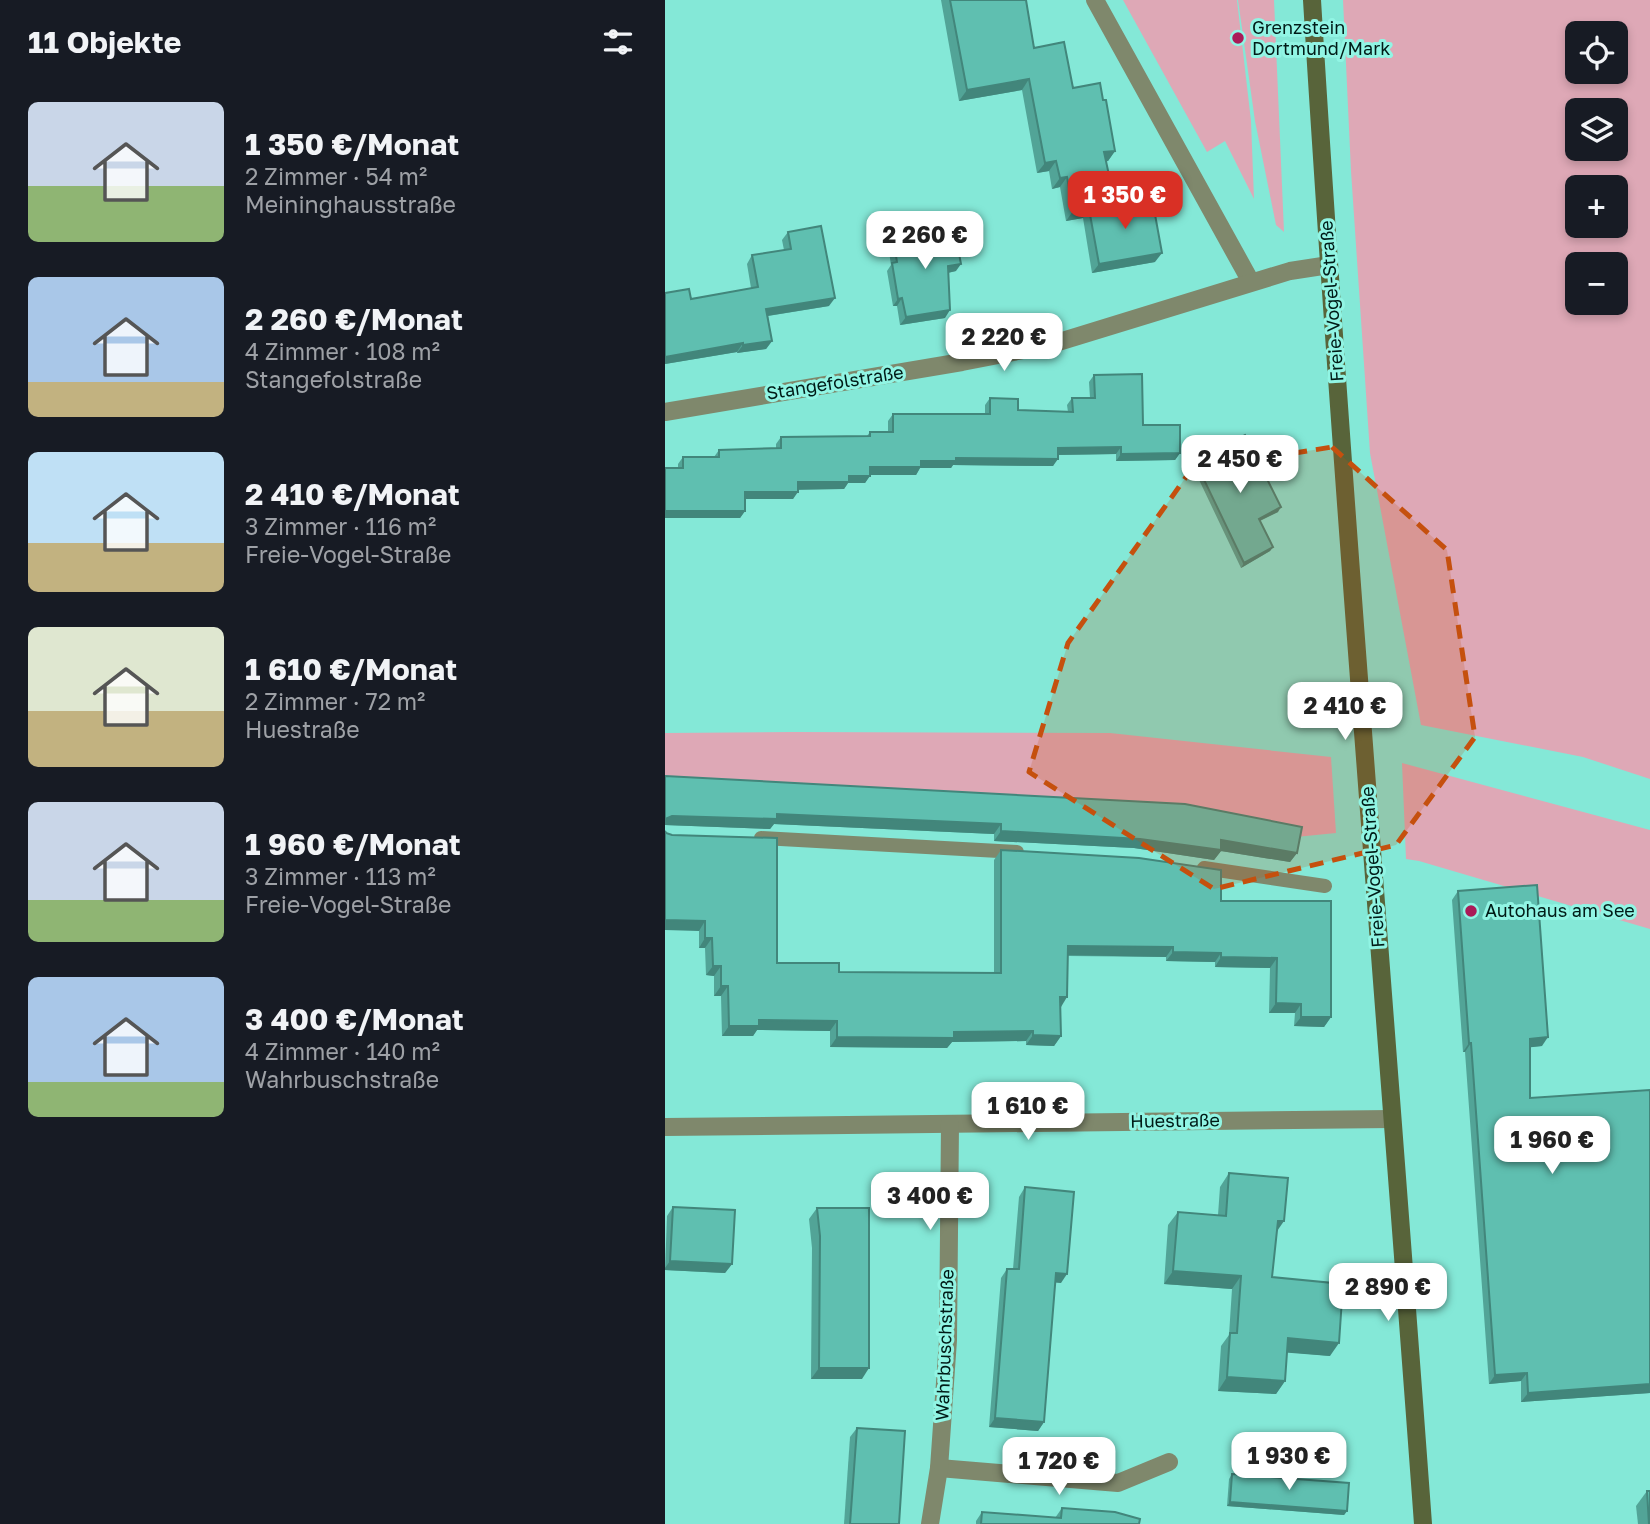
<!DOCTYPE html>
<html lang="de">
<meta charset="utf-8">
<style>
:root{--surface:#171b24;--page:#242831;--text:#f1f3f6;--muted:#9ea1a6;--accent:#d93025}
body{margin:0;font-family:"Golos Text",sans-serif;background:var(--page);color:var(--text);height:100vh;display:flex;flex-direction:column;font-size:26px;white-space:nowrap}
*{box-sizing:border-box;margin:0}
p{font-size:23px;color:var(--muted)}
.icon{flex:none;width:38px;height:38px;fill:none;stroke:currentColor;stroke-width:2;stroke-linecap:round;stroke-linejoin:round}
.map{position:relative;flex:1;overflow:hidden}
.drawer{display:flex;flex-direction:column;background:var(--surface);width:665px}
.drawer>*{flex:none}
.tools{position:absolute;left:900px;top:21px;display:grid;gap:14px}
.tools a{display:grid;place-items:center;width:63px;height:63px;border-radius:10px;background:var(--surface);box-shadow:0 4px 10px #0003;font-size:35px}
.price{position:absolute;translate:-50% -60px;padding:0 16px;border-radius:14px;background:#fff;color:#222;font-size:23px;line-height:46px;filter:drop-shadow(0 2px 4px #0008)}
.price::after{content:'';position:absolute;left:50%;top:42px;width:21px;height:16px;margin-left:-10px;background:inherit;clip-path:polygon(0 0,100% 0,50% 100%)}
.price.on{background:var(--accent);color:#fff}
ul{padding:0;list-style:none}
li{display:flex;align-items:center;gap:21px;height:175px;padding:0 28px}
li span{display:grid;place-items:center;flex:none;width:196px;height:140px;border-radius:10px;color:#555}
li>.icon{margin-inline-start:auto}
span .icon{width:84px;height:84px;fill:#fffc;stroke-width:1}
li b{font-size:30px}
h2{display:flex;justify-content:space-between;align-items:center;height:84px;padding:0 28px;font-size:30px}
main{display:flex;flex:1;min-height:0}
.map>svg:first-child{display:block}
</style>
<main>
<section class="drawer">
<h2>11 Objekte<svg class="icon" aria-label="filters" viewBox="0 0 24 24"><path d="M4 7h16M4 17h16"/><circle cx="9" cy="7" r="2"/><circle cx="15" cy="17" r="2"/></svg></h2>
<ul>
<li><span style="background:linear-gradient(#c9d6e8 60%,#8fb573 0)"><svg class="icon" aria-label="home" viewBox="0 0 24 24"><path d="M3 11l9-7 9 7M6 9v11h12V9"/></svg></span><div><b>1 350 €/Monat</b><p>2 Zimmer · 54 m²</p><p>Meininghausstraße</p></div></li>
<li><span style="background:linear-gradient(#a9c7e8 75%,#c2b280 0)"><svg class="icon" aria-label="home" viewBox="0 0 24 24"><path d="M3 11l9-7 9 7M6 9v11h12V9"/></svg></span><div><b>2 260 €/Monat</b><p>4 Zimmer · 108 m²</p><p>Stangefolstraße</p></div></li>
<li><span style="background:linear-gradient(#bfe0f5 65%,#c2b280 0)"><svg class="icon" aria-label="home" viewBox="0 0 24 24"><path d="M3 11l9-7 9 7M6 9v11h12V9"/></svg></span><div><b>2 410 €/Monat</b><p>3 Zimmer · 116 m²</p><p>Freie-Vogel-Straße</p></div></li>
<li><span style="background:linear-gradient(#dfe7d0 60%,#c2b280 0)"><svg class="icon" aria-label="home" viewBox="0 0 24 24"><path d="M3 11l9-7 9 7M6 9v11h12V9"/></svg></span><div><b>1 610 €/Monat</b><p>2 Zimmer · 72 m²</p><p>Huestraße</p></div></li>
<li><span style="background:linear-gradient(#c9d6e8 70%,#8fb573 0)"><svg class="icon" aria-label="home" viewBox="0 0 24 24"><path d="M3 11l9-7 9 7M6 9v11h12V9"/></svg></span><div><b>1 960 €/Monat</b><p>3 Zimmer · 113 m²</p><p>Freie-Vogel-Straße</p></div></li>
<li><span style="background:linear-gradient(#a9c7e8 75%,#8fb573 0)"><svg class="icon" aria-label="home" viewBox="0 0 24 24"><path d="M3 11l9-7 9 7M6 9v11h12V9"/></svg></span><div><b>3 400 €/Monat</b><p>4 Zimmer · 140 m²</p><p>Wahrbuschstraße</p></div></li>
</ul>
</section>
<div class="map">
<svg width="985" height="1524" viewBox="0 0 985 1524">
<rect width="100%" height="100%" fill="#84e8d7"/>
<g fill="#dea8b6" fill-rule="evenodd">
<polygon points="458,0 572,0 586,121 589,199 560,141 542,152"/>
<polygon points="573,0 609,0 619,232 611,225 590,121"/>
<path d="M678,0H985V779L918,757L756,725L705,453L686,171ZM950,33V72H912V33ZM950,110V149H912V110ZM912,187H950V226H912ZM912,264H950V303H912Z"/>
<polygon points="128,732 445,733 666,757 671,833 631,837 0,786 0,733"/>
<polygon points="737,763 985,830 985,929 754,861 741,859"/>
</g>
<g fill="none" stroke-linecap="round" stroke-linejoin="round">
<g stroke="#7f886c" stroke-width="14">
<polyline points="96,838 352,852"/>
<polyline points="539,868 660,886"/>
</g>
<g stroke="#7f886c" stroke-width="18">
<polyline points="430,0 586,282"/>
<polyline points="0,412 297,362 384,345 625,271 664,265"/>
<polyline points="0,1127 727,1119"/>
<polyline points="274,1468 453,1483 504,1462"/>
<polyline points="265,1524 274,1468 283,1340 285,1124"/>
</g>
<path stroke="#58643a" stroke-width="18" d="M647,0C678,508 721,1016 758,1524"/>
</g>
<g fill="#52a497">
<polygon points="276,0 361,0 369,48 408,88 438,100 450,151 443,161 441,161 448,205 490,262 427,273 418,218 401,221 395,187 387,189 384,171 372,173 357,90 294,101"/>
<polygon points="123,232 164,306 103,316 107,341 101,349 72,353 72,352 0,364 0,293 26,299 86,288 82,264 87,255 119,250 117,240"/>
<polygon points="272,236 291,271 283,273 280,318 235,325 232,306 228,306 222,271 226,265 223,245 228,238"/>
<polygon points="429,375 478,425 515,453 510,460 451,461 451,454 393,455 388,466 288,465 286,468 255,468 251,475 205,475 200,483 183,483 179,489 133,489 128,499 80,499 80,511 75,518 0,518 0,468 13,468 13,464 18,457 49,457 54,450 111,448 111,444 116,437 202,436 205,432 223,432 223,421 228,414 320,414 320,405 325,398 353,410 403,412 402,405 407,398 425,398 424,382"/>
<polygon points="530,461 613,512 595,521 608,547 605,551 576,568 527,465"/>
<polygon points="0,776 632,853 625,862 556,851 549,860 469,848 329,841 329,834 109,824 105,829 0,825"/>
<polygon points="0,831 112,963 174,972 329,973 329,860 336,850 556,901 666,901 666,1017 659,1027 629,1026 630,1013 604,1013 605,968 550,967 550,962 501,961 501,957 403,956 395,1007 396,1036 389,1046 361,1045 361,1041 287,1042 282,1048 165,1047 165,1031 92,1030 88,1036 57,1036 56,996 49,996 49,976 41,975 40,948 34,948 34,931"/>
<polygon points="793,891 877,1046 865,1047 865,1098 985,1090 985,1393 856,1402 856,1381 824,1384 800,1052 798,1052 787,900"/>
<polygon points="564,1173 612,1232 607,1277 665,1356 622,1352 620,1381 611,1394 553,1391 556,1346 564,1335 567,1289 499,1284 503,1225 513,1212 553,1215 555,1187"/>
<polygon points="360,1187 396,1283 390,1282 379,1422 373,1431 324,1427 336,1278 342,1269 348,1269 354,1197"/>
<polygon points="8,1207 67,1264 60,1273 0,1270 2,1216"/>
<polygon points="152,1208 197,1379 146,1379 147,1248 144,1219"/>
<polygon points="192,1428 234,1524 179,1524 185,1437"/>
<polygon points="567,1474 682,1511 679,1515 562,1506 564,1479"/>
<polygon points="982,1491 985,1524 973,1524 971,1506"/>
<polygon points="397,1508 474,1524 311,1524 311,1521 317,1512 390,1518"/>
</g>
<g fill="#42867b">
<polygon points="364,79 357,90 294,101 302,90"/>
<polygon points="450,151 443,161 432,163 439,152"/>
<polygon points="391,161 384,171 372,173 380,163"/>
<polygon points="402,177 395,187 387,189 395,178"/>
<polygon points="450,203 442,213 424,209 418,218 401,221 408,211"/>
<polygon points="497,253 490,262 427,273 434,264"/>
<polygon points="296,264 291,271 277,274 283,266"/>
<polygon points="170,298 164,306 96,317 101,309"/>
<polygon points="237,298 232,306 228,306 233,299"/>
<polygon points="285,310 280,318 235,325 241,317"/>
<polygon points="107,341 101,349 72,353 78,345"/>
<polygon points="78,343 72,352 0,364 0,357"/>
<polygon points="456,447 451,454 388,455 393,448"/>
<polygon points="515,453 510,460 451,461 456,454"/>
<polygon points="291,458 393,459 388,466 288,465 286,468 255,468 251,475 200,475 205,467 256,461"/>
<polygon points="184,476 205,476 200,483 183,483 179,489 128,490 133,482"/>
<polygon points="80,492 133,492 128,499 75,499"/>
<polygon points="616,507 613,512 590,523 594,519"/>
<polygon points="0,511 80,511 75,518 0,518"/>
<polygon points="608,547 605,551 576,568 579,563"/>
<polygon points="112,814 336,824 329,834 109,824 105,829 0,825 0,819 7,816"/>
<polygon points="336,831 556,840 632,853 625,862 556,851 549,860 469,848 329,841"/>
<polygon points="0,920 40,921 34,931 0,930"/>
<polygon points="40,938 47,938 40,948 34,948"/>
<polygon points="403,946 508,947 501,957 396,955"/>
<polygon points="508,952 556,953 550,962 501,961"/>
<polygon points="556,957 612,958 605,968 550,967"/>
<polygon points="48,966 56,966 49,976 41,975"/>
<polygon points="56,986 63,986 56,996 49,996"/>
<polygon points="395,997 402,997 396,1007"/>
<polygon points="611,1003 636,1004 630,1013 604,1013"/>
<polygon points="636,1017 666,1017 659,1027 629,1026"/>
<polygon points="94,1020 172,1021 165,1031 92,1030 88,1036 57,1036 64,1026"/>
<polygon points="368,1031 361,1041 287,1042 282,1048 165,1047 172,1037 289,1032"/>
<polygon points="368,1035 396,1036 389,1046 361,1045"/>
<polygon points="883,1037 877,1046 858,1048 865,1039"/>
<polygon points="804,1043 806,1043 800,1052 798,1052"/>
<polygon points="613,1221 619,1221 610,1234"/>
<polygon points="5,1261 67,1264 60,1273 0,1270 0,1268"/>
<polygon points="508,1271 576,1276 567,1289 499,1284"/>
<polygon points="391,1273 402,1274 396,1283 385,1282"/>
<polygon points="623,1338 674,1343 665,1356 614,1352"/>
<polygon points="154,1368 204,1368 197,1379 146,1379"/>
<polygon points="862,1373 856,1381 824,1384 830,1375"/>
<polygon points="562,1377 620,1381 611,1394 553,1391"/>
<polygon points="985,1384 985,1393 856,1402 863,1393"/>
<polygon points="330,1418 379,1422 373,1431 324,1427"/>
<polygon points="565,1502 682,1511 679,1515 562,1506"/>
</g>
<g fill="#5fbfb0" stroke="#42867b" stroke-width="2">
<polygon points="285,0 361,0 369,48 399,42 408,88 435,83 438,100 441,100 450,151 439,152 450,203 408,211 402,177 395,178 391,161 380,163 364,79 302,90"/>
<polygon points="487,198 497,253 434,264 424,209"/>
<polygon points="156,226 170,298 101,309 107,341 78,345 78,343 0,357 0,293 24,289 26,299 93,287 87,255 126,249 123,232"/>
<polygon points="270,231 272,236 290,233 296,264 283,266 285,310 241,317 237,298 233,299 227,263 232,262 228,238"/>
<polygon points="477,374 478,425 515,425 515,453 456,454 456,447 393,448 393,459 291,458 291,461 256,461 256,467 205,467 205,476 184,476 184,482 133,482 133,492 80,492 80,511 0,511 0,468 18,468 18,457 54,457 54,450 116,448 116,437 205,436 205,432 228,432 228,414 325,414 325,398 353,399 353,410 408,412 407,398 430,398 429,375"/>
<polygon points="580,435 616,507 594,519 608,547 579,563 530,461"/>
<polygon points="0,776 520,804 637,827 632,853 556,840 556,850 475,839 336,831 336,824 112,814 112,819 7,816 0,819"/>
<polygon points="0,831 1,833 7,835 112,838 112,963 174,963 174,972 336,973 336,850 474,858 556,870 556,901 666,901 666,1017 636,1017 636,1004 611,1003 612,958 556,957 556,953 508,952 508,947 403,946 402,997 395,997 396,1036 368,1035 368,1031 289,1032 289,1038 172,1037 172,1021 94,1020 94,1026 64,1026 63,986 56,986 56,966 48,966 47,938 40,938 40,921 0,920"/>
<polygon points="872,885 883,1037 865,1039 865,1098 985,1090 985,1384 863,1393 862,1373 830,1375 806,1043 804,1043 793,891"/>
<polygon points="564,1173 623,1178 619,1221 613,1221 607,1277 678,1284 674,1343 623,1338 620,1381 562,1377 565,1333 572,1333 576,1276 508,1271 513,1212 561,1216"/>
<polygon points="360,1187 409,1192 402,1274 391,1273 379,1422 330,1418 342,1269 354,1269"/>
<polygon points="8,1207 70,1210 67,1264 5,1261"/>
<polygon points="152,1208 204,1208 204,1368 154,1368 155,1236"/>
<polygon points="192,1428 240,1431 234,1524 185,1524"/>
<polygon points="567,1474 684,1483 682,1511 565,1502"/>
<polygon points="982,1491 985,1491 985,1524 984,1524"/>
<polygon points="397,1508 450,1512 475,1519 474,1524 316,1524 317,1512 396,1518"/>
</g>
<path fill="#c5500e" fill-opacity="0.2" stroke="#c5500e" stroke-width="5" stroke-dasharray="14 9" stroke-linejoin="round" d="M667,447L782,550L810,737L731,845L549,889L364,772L403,643L526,470Z"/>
<g fill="#aa1b58" stroke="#91f5e4" stroke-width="2.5">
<circle cx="573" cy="38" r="7"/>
<circle cx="806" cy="911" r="7"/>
</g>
<g text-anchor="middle" stroke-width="6" stroke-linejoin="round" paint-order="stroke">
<g font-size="18" fill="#001b17" stroke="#91f5e4" text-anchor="start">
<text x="587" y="34">Grenzstein<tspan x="587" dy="21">Dortmund/Mark</tspan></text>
<text x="820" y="917">Autohaus am See</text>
</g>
<g font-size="18" fill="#001b17" stroke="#91f5e4">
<text transform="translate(667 301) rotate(-94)" y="6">Freie-Vogel-Straße</text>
<text transform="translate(170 383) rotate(-9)" y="6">Stangefolstraße</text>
<text transform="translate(708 867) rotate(-94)" y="6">Freie-Vogel-Straße</text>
<text transform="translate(510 1121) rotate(-1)" y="6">Huestraße</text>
<text transform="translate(280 1345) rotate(-88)" y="6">Wahrbuschstraße</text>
</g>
</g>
</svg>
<div class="tools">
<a><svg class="icon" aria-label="locate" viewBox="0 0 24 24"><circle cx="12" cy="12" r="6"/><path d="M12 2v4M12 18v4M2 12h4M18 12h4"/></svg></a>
<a><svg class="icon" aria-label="layers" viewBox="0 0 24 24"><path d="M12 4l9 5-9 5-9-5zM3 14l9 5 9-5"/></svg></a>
<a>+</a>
<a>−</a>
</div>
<b class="price on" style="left:460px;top:231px">1 350 €</b>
<b class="price" style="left:260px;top:271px">2 260 €</b>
<b class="price" style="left:339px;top:373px">2 220 €</b>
<b class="price" style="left:575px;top:495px">2 450 €</b>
<b class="price" style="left:680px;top:742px">2 410 €</b>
<b class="price" style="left:363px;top:1142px">1 610 €</b>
<b class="price" style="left:887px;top:1176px">1 960 €</b>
<b class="price" style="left:265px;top:1232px">3 400 €</b>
<b class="price" style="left:723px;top:1323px">2 890 €</b>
<b class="price" style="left:624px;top:1492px">1 930 €</b>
<b class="price" style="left:394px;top:1497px">1 720 €</b>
</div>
</main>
